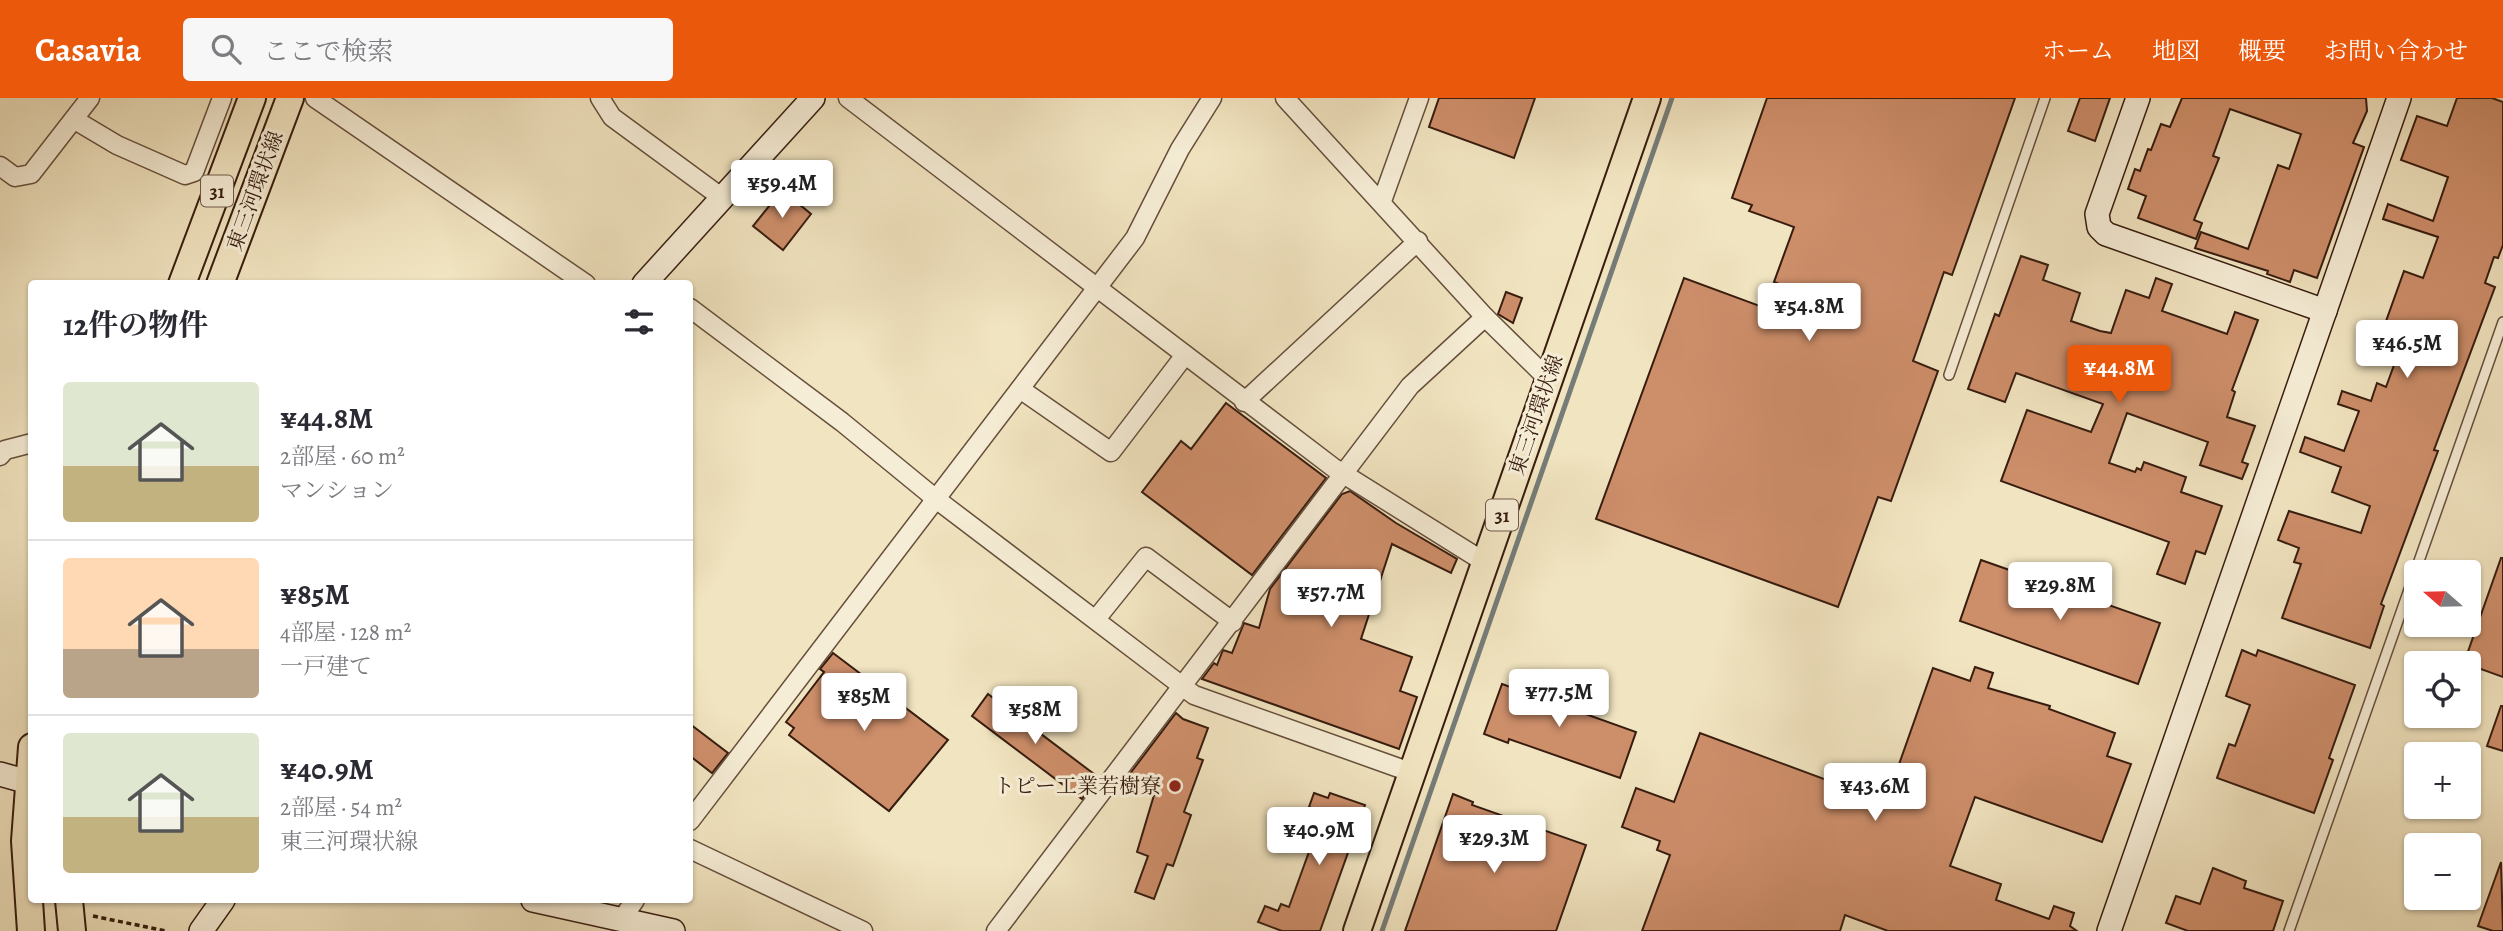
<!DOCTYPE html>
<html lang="ja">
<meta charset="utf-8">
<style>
:root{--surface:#fff;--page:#f7f7f7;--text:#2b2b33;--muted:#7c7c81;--line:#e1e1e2;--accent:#ea580c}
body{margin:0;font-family:Alegreya,"Noto Serif JP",serif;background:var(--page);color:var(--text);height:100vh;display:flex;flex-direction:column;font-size:26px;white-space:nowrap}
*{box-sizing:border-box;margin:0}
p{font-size:23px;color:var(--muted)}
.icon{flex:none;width:38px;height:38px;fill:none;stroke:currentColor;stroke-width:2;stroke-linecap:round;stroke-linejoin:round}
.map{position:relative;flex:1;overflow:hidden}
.side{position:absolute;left:28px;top:182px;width:665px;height:623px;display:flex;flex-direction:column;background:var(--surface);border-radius:7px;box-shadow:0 2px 5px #0004}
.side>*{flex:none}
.needle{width:46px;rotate:290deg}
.buttons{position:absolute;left:2404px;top:462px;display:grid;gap:14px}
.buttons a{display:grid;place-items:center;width:77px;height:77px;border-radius:7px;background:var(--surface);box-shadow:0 2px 5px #0004;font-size:35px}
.price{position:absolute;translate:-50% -60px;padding:0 16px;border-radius:7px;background:#fff;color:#222;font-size:23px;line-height:46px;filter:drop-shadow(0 2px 4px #0008)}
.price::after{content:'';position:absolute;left:50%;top:42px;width:21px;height:16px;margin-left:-10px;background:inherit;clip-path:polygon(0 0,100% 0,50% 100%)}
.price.on{background:var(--accent);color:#fff}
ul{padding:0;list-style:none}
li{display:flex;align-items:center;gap:21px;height:175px;padding:0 35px}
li+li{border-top:2px solid var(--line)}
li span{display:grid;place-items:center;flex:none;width:196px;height:140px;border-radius:7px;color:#555}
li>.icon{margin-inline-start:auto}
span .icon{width:84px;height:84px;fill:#fffc;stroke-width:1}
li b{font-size:30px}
h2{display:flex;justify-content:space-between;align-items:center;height:84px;padding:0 35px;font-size:30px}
header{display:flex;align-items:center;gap:42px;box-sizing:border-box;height:98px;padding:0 35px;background:var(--accent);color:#fff}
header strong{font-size:33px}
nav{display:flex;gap:38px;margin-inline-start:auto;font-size:24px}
.search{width:490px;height:63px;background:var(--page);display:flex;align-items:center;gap:18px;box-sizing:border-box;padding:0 24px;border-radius:7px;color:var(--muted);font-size:26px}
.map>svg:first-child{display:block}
</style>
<header>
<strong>Casavia</strong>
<div class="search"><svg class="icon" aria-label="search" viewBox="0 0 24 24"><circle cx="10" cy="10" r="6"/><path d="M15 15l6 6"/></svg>ここで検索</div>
<nav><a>ホーム</a><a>地図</a><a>概要</a><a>お問い合わせ</a></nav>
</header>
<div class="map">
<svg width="2503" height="833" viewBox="0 0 2503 833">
<rect width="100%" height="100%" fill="#f1e4c0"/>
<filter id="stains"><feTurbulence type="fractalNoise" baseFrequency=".00286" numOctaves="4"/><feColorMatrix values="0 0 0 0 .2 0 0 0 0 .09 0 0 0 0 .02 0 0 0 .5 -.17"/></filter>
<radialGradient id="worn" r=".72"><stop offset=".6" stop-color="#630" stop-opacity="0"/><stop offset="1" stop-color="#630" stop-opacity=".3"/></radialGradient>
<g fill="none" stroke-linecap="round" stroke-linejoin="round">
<polyline stroke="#767c78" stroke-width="5" points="1382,833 1672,0"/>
</g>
<g fill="#cd8e6a" stroke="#371c0f" stroke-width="2">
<polygon points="1439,0 1535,0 1514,60 1429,29"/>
<polygon points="1767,0 2015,0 1952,177 1944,174 1913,263 1938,273 1891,403 1878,399 1838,509 1596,421 1684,180 1792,220 1801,194 1774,184 1794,129 1749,113 1752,107 1732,100"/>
<polygon points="2080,0 2110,0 2095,43 2068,33"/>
<polygon points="2182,0 2366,0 2367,13 2353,45 2364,49 2317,180 2294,172 2290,184 2267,176 2268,173 2195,150 2201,134 2248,151 2278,67 2289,71 2301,36 2230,11 2213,58 2219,60 2194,122 2202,125 2196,141 2138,120 2146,98 2128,91 2135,71 2140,73 2148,51 2151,52 2161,26 2170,29"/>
<polygon points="2457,0 2492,0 2503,4 2503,147 2498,160 2494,159 2485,185 2495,189 2434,352 2438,353 2381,506 2384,508 2370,550 2282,520 2301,466 2294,464 2299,450 2278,442 2289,413 2361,435 2370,408 2332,394 2341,369 2300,354 2305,339 2344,353 2359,313 2338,306 2342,293 2371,303 2377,285 2386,289 2401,248 2380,240 2404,173 2423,180 2438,139 2383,121 2388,106 2433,123 2448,79 2401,62 2417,18 2447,28"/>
<polygon points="782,92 811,116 783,152 753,128"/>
<polygon points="2021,158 2048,167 2043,182 2080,195 2071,223 2100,233 2111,235 2126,192 2149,200 2156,180 2172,186 2162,213 2227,236 2235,214 2258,222 2232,292 2235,294 2227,319 2255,328 2242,364 2248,366 2242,381 2200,367 2208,344 2127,315 2109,365 2135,374 2137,370 2141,372 2144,364 2186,379 2181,394 2222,408 2205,456 2196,453 2185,486 2157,476 2169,444 2001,383 2027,312 2091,334 2103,306 2016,275 2005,304 1968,291 1995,216 1999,218"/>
<polygon points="1506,194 1522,200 1513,225 1498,216"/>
<polygon points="1226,305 1326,380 1252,477 1142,394 1181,343 1191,351"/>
<polygon points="1350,393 1396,425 1457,461 1451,475 1392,446 1361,541 1412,559 1400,593 1417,599 1399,651 1202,581 1214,565 1217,567 1223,552 1232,555 1244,525 1259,530 1270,491 1342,396"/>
<polygon points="2501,460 2503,460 2503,579 2464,565"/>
<polygon points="1981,462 2160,525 2138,586 1960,523"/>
<polygon points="2242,552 2256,558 2258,552 2355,587 2329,660 2333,662 2314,715 2217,680 2229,646 2235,648 2250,607 2226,598"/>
<polygon points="833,555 948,642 889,713 789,637 794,630 786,624 824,574 820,571"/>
<polygon points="1975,569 1993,575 1988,590 2050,608 2049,611 2115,635 2107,658 2131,666 2102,744 1975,699 1950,768 2001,786 1996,802 2049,821 2054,808 2074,815 2070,828 2077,833 1888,833 1845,817 1840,833 1642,833 1670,757 1657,752 1660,743 1622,729 1636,690 1674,704 1700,635 1902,710 1913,678 1897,672 1933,570 1970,583"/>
<polygon points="1502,586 1533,597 1537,587 1580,606 1577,613 1636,634 1620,680 1509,641 1508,645 1484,636"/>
<polygon points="988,596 1098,679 1082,701 972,618"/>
<polygon points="2501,608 2503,608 2503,653 2487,648"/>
<polygon points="1176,615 1183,621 1208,630 1197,660 1203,662 1184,714 1191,717 1173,768 1167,766 1154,801 1135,794 1148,758 1137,754 1157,687 1129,677"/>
<polygon points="690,626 728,655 712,675 690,658"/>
<polygon points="1314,695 1328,700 1330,695 1365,707 1320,833 1282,833 1258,824 1265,808 1278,813 1281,806 1289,809 1323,715 1309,709"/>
<polygon points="1453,696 1473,704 1472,707 1586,747 1556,833 1405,833"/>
<polygon points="2501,764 2503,833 2493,833 2478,828"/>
<polygon points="2213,770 2246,783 2244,790 2283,803 2273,833 2188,833 2166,825 2176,798 2200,806"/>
</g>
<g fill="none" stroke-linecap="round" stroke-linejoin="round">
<defs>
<g id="lane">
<polyline points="1949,277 2045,0"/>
<polyline points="2289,833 2503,224"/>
</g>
<g id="street">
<polyline points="315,0 586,186"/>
<polyline points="600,0 612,19 721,99"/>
<polyline points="848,0 1334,370 1486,465"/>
<polyline points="1285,0 1485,219 1548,281"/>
<polyline points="75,22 117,47 185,77 194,74 222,0"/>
<polyline points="0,68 15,79 31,76 90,0"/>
<polyline points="1382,103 1419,0"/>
<polyline points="690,210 842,324 936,401 1194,597 1413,675"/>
<polyline points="1020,291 1111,354 1185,257"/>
<polyline points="1244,304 1418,143"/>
<polyline points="0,358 5,352 32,345"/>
<polyline points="1096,521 1146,459 1233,524"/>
<polyline points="690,723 1135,140 1180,51 1212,0"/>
<polyline points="690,751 863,833"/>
<polyline points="622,821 635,802"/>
<polyline points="996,833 1410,288 1485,219"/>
</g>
<g id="secondary">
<polyline points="2138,0 2097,116 2099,129 2106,136 2325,213"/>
<polyline points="644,186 813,0"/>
<polyline points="0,676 32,685"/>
<polyline points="533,802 673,833"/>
<polyline points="201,833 223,802"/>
<polyline points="2109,833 2399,0"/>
</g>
<g id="primary">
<polyline points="182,186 252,0"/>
<polyline points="220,186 290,0"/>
<polyline points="69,802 72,833"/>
<polyline points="31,833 25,743 32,649"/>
<polyline points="1357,833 1647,0"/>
</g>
</defs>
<use href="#lane" stroke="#664e3b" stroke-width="12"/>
<use href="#street" stroke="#664e3b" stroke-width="21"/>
<use href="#secondary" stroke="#371c0f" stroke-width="26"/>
<use href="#primary" stroke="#371c0f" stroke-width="30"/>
<polyline stroke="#371c0f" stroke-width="3.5" stroke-dasharray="5 3.5" stroke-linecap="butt" points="93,818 166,833"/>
<use href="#lane" stroke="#f6edd6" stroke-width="9"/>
<use href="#street" stroke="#f6edd6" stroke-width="18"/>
<use href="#secondary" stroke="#f6edd6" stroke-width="23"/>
<use href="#primary" stroke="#f1e4c0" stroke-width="26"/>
</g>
<circle fill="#8f2418" stroke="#f6edd6" stroke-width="2.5" cx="1175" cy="688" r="7"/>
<g text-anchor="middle" stroke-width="6" stroke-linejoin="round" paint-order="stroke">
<g fill="#f6edd6" stroke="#705b4b" stroke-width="2">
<rect x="201" y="77.5" width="32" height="31" rx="5"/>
<rect x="1486" y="401.5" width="32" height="31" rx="5"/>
</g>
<g font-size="19" font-weight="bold" fill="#371c0f">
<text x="217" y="100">31</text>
<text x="1502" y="424">31</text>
</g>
<g font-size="21" fill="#371c0f" stroke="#f6edd6">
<text transform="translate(255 93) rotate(-70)" y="7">東三河環状線</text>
<text transform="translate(1536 317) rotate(-71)" y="7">東三河環状線</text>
</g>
<g font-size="21" fill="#371c0f" stroke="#f6edd6" text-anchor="end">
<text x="1161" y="695">トピー工業若樹寮</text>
</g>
</g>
<rect width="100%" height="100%" filter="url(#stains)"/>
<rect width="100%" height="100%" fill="url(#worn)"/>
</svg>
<div class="buttons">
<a><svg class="needle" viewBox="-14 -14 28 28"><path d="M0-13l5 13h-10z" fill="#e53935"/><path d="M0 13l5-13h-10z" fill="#7c7c81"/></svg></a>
<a><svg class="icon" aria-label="locate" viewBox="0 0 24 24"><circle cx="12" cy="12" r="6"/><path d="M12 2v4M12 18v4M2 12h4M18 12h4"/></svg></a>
<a>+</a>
<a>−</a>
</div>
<b class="price" style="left:782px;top:122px">¥59.4M</b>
<b class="price" style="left:1809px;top:245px">¥54.8M</b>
<b class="price" style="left:2407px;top:282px">¥46.5M</b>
<b class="price on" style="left:2119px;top:307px">¥44.8M</b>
<b class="price" style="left:2060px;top:524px">¥29.8M</b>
<b class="price" style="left:1331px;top:531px">¥57.7M</b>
<b class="price" style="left:1559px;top:631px">¥77.5M</b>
<b class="price" style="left:864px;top:635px">¥85M</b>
<b class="price" style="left:1035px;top:648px">¥58M</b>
<b class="price" style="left:1875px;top:725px">¥43.6M</b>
<b class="price" style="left:1319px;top:769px">¥40.9M</b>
<b class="price" style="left:1494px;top:777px">¥29.3M</b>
<section class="side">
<h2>12件の物件<svg class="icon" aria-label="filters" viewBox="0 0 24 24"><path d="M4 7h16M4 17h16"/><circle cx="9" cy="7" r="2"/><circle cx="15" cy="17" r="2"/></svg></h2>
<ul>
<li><span style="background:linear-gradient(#dfe7d0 60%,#c2b280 0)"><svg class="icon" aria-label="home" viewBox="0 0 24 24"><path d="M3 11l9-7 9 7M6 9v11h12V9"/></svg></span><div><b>¥44.8M</b><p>2部屋 · 60 m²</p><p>マンション</p></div></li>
<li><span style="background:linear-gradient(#ffd9b3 65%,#b9a48a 0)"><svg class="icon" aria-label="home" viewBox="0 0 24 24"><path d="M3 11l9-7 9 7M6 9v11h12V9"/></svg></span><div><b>¥85M</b><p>4部屋 · 128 m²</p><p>一戸建て</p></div></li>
<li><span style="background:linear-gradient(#dfe7d0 60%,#c2b280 0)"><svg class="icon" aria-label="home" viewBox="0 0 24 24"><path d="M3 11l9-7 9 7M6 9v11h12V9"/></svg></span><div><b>¥40.9M</b><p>2部屋 · 54 m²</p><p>東三河環状線</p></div></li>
</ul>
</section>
</div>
